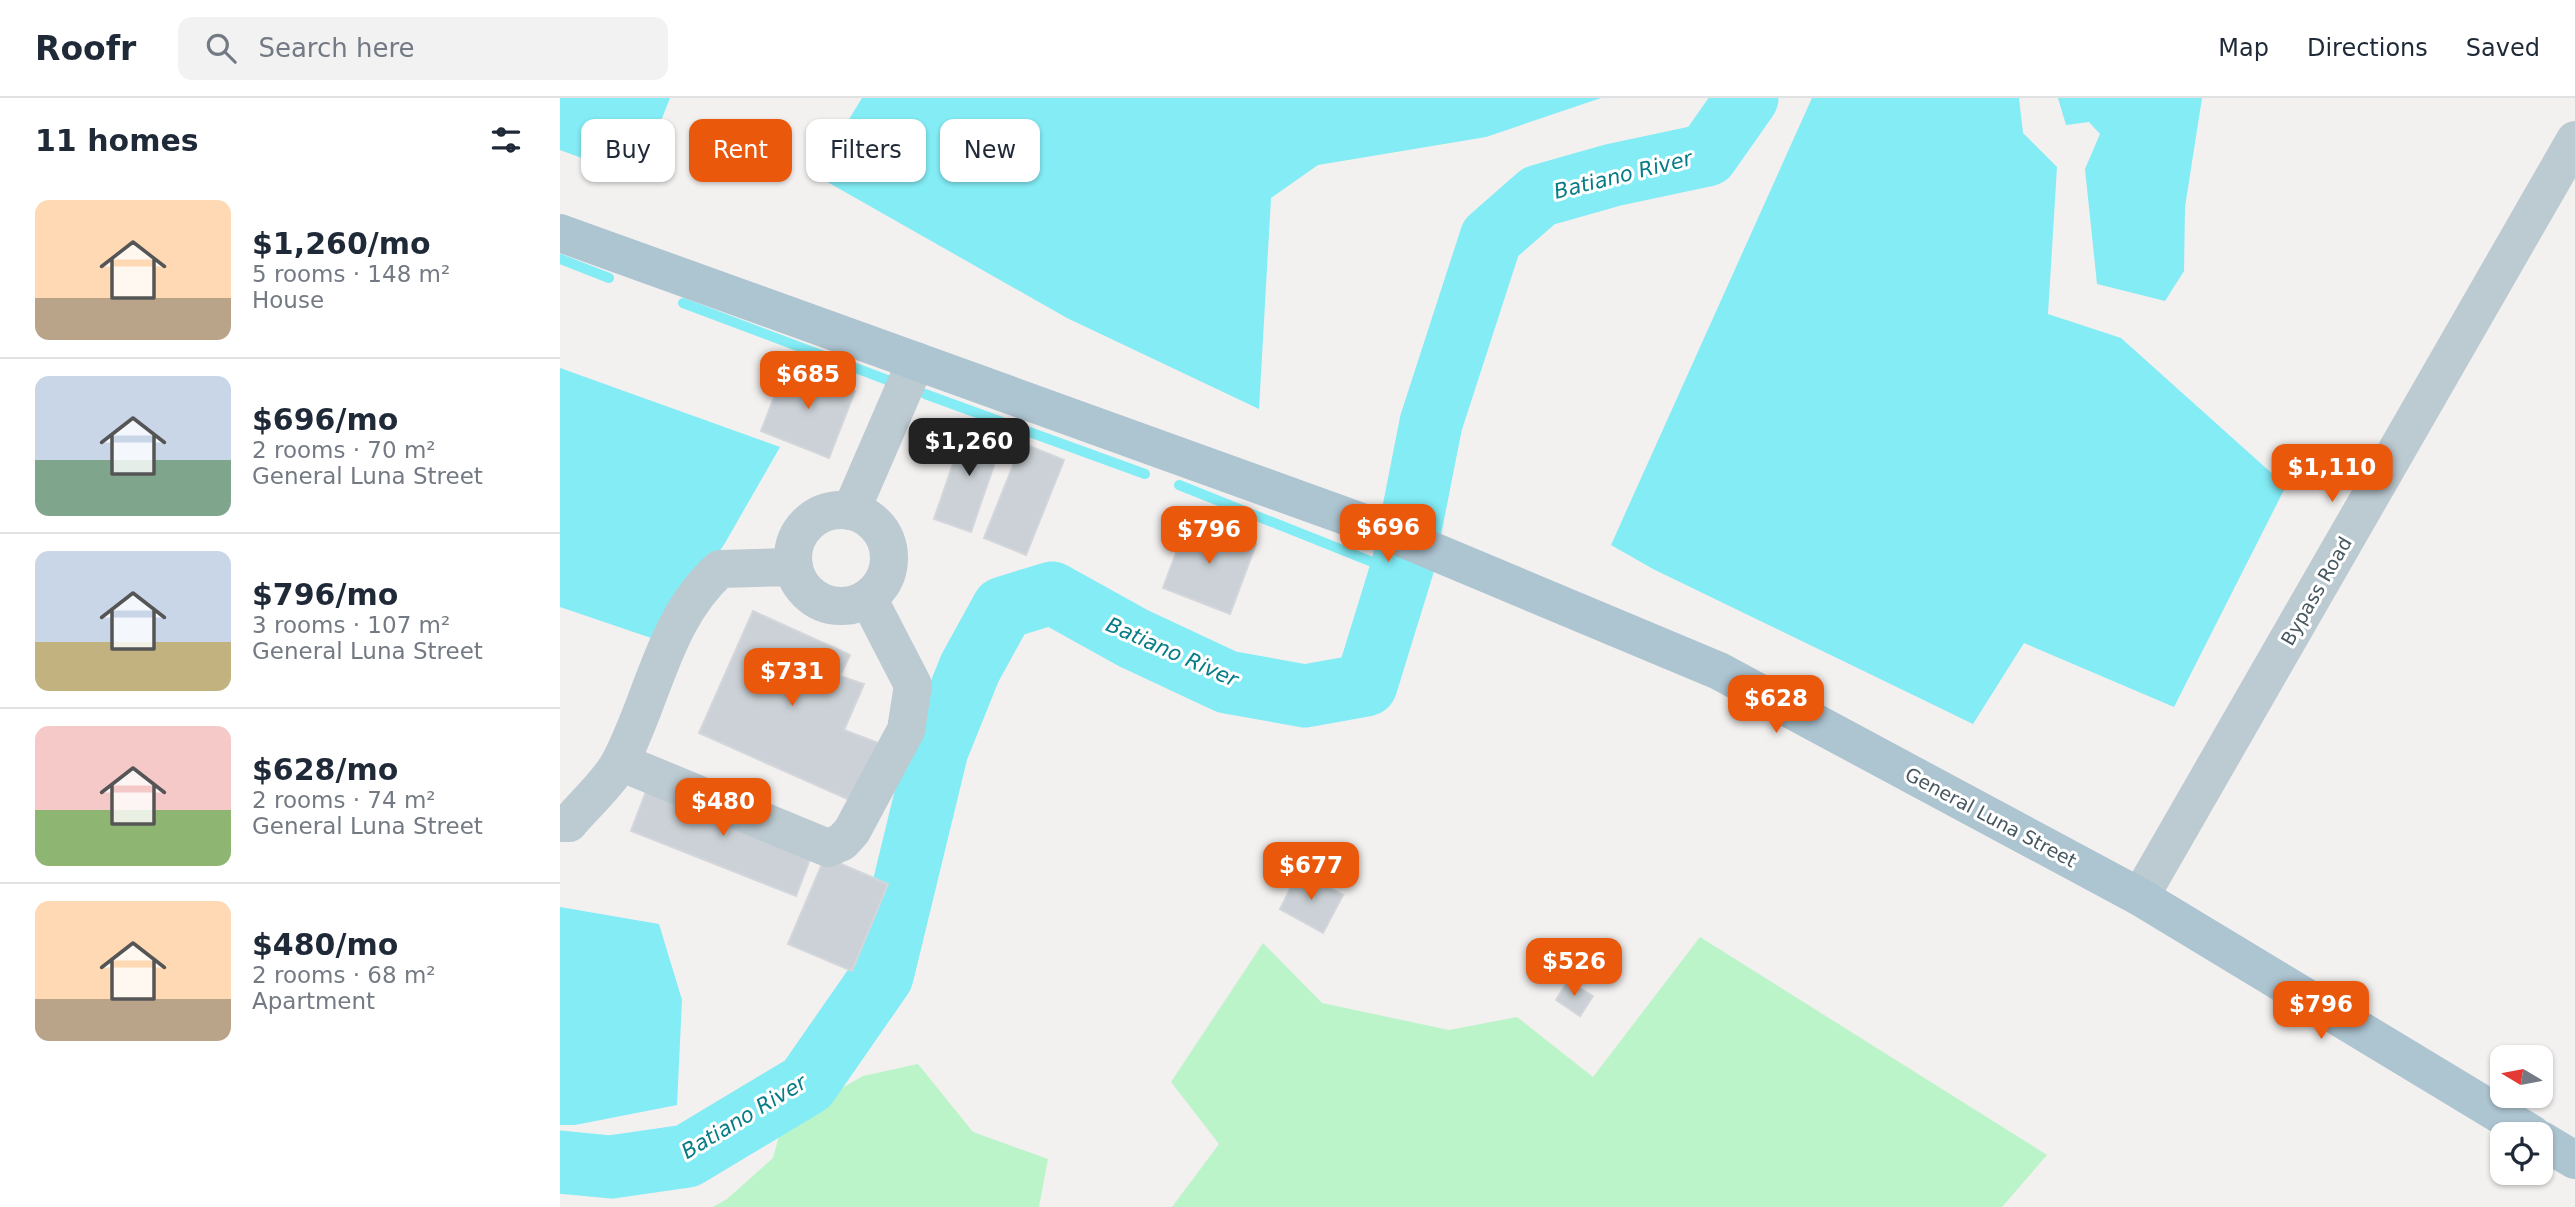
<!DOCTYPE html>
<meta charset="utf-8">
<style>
:root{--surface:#fff;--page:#f2f2f3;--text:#1f2937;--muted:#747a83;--line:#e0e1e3;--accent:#ea580c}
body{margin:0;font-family:"DejaVu Sans",sans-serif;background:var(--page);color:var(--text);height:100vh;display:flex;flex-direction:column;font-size:26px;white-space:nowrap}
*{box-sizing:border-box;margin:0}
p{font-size:23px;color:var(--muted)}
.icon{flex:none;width:38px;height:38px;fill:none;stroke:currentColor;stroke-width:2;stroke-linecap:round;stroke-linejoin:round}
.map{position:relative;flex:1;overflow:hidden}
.side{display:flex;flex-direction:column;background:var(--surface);width:560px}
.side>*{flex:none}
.hud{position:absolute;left:21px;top:21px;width:665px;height:63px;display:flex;gap:14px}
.needle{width:46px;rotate:280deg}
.controls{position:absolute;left:1930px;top:947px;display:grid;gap:14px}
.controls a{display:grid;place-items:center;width:63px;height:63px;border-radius:14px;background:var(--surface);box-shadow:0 2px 5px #0004;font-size:35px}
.price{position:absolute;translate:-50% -60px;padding:0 16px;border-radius:14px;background:var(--accent);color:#fff;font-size:23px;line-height:46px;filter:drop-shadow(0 2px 4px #0008)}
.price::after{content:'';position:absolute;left:50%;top:42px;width:21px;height:16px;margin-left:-10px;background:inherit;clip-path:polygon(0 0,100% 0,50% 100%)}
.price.current{background:#222;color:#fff}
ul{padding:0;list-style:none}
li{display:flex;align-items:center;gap:21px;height:175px;padding:0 35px}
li+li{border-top:2px solid var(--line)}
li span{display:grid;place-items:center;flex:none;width:196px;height:140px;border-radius:14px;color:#555}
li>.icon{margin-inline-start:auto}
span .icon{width:84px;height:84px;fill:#fffc;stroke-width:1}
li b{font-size:30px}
h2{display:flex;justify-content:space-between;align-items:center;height:84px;padding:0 35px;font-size:30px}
.tag{padding:0 24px;border-radius:14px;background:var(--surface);box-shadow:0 2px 5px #0004;font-size:24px;line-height:63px}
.tag.current{background:var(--accent);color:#fff}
header{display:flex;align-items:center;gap:42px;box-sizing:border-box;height:98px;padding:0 35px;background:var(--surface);border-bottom:2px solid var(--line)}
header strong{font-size:33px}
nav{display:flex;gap:38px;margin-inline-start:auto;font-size:24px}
.search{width:490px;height:63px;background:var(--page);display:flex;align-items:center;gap:18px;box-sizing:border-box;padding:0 24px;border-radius:14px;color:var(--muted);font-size:26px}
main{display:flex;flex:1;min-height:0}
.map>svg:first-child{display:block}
</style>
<header>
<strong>Roofr</strong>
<div class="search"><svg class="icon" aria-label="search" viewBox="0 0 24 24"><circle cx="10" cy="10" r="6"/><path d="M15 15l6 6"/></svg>Search here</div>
<nav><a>Map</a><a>Directions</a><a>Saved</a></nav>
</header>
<main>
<section class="side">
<h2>11 homes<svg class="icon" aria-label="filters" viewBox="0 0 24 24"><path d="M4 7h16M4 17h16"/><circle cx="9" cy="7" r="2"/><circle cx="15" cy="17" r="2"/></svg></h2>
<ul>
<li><span style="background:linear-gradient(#ffd9b3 70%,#b9a48a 0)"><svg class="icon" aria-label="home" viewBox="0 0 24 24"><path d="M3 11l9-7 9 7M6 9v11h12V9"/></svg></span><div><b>$1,260/mo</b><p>5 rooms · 148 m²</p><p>House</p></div></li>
<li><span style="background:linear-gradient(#c9d6e8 60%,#7fa58c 0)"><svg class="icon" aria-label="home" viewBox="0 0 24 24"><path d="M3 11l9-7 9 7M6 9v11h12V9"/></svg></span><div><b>$696/mo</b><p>2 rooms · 70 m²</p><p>General Luna Street</p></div></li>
<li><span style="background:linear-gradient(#c9d6e8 65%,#c2b280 0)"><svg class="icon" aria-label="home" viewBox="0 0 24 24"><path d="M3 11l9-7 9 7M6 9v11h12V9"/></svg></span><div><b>$796/mo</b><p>3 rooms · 107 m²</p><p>General Luna Street</p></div></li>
<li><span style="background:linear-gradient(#f6c9c9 60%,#8fb573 0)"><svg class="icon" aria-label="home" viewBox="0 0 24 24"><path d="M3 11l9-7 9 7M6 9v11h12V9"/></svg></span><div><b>$628/mo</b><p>2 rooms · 74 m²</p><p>General Luna Street</p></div></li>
<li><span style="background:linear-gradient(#ffd9b3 70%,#b9a48a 0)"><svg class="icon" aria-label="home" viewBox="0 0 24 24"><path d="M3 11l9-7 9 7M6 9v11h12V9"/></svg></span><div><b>$480/mo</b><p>2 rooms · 68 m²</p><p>Apartment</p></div></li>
</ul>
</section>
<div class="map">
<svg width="2015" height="1109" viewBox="0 0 2015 1109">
<rect width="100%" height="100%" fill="#f3f0f0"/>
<g fill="#bbf4c9">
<polygon points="1140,839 1487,1057 1442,1109 612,1109 659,1046 611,984 703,845 762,905 889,932 957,919 1033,979"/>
<polygon points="358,966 413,1034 488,1061 479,1109 153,1109 167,1101 213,1060 223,1023 303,978"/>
</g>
<g fill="#83ecf5">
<polygon points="0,0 110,0 78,81 0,52"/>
<polygon points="302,0 1041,0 926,39 758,67 711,100 699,311 507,220 255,77"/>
<polygon points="1252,0 1459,0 1463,35 1497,69 1488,216 1561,240 1726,388 1614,609 1464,545 1413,626 1093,471 1051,447"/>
<polygon points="1498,0 1642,0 1625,109 1624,173 1605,203 1537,186 1525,71 1540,36 1529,24 1506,27"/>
<polygon points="0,270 220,349 165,445 100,543 0,509"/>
<polygon points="0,809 99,826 122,902 117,1007 15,1027 0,1027"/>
</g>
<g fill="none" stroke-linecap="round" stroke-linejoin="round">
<g stroke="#83ecf5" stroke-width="10">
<polyline points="0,161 49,180"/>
<polyline points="123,205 330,283"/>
<polyline points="365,296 585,376"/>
<polyline points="619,387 840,475"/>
</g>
<polyline stroke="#83ecf5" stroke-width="63" points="0,1064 51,1069 127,1058 247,986 322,878 377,652 410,570 443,510 492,495 573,540 667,584 745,598 806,587 843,467 871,325 931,140 979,98 1053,77 1147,57 1187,0"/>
</g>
<g fill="#cbd1d6" stroke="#d3d7dc" stroke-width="2">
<polygon points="227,266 295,293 269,360 201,333"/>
<polygon points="407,325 444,338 411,434 374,421"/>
<polygon points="462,345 504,362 466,457 424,440"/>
<polygon points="629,420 696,446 670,516 603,490"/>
<polygon points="193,513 290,557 280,578 304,586 284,632 321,646 294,704 139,635"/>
<polygon points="90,683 255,748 236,798 71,733"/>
<polygon points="265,759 328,786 292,873 228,846"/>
<polygon points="739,773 783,797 763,835 720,811"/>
<polygon points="1008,883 1033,898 1020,918 996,902"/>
</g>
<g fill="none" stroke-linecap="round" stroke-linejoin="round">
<g stroke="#bccad1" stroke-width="38">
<circle cx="281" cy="460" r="48"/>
<polyline points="291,413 356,263"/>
<polyline points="60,664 268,750 282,744 292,733 346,632 353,587 308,500"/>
<path d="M0,725H9C24,707 51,683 61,662C94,598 104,521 160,471L234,469"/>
<polyline points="1580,799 2015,42"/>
</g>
<g stroke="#adc4d1" stroke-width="38">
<polyline points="0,135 813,428 1159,573 1580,799 1972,1036"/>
<polyline points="1981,1042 2015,1062"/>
</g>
</g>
<g text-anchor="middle" stroke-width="6" stroke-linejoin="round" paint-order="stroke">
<g font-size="19" fill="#465760" stroke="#fff">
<text transform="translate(1756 493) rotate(-60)" y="7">Bypass Road</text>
<text transform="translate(1431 719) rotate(28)" y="7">General Luna Street</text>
</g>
<g font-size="21" font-style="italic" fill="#057c86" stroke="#fff">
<text transform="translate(1063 77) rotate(-14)" y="7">Batiano River</text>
<text transform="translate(612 554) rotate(24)" y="7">Batiano River</text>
<text transform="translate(184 1019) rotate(-31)" y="7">Batiano River</text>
</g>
</g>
</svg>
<div class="controls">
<a><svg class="needle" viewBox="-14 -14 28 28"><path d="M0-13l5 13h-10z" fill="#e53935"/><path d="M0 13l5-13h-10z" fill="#747a83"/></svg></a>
<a><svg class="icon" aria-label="locate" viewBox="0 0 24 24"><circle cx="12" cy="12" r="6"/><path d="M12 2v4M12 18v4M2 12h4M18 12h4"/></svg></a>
</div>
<b class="price" style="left:248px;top:313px">$685</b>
<b class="price current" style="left:409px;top:380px">$1,260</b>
<b class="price" style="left:1772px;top:406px">$1,110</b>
<b class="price" style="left:828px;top:466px">$696</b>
<b class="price" style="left:649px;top:468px">$796</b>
<b class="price" style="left:232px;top:610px">$731</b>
<b class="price" style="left:1216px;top:637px">$628</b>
<b class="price" style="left:163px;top:740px">$480</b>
<b class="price" style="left:751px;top:804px">$677</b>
<b class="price" style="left:1014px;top:900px">$526</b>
<b class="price" style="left:1761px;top:943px">$796</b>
<div class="hud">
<a class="tag">Buy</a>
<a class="tag current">Rent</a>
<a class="tag">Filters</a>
<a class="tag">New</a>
</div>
</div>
</main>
